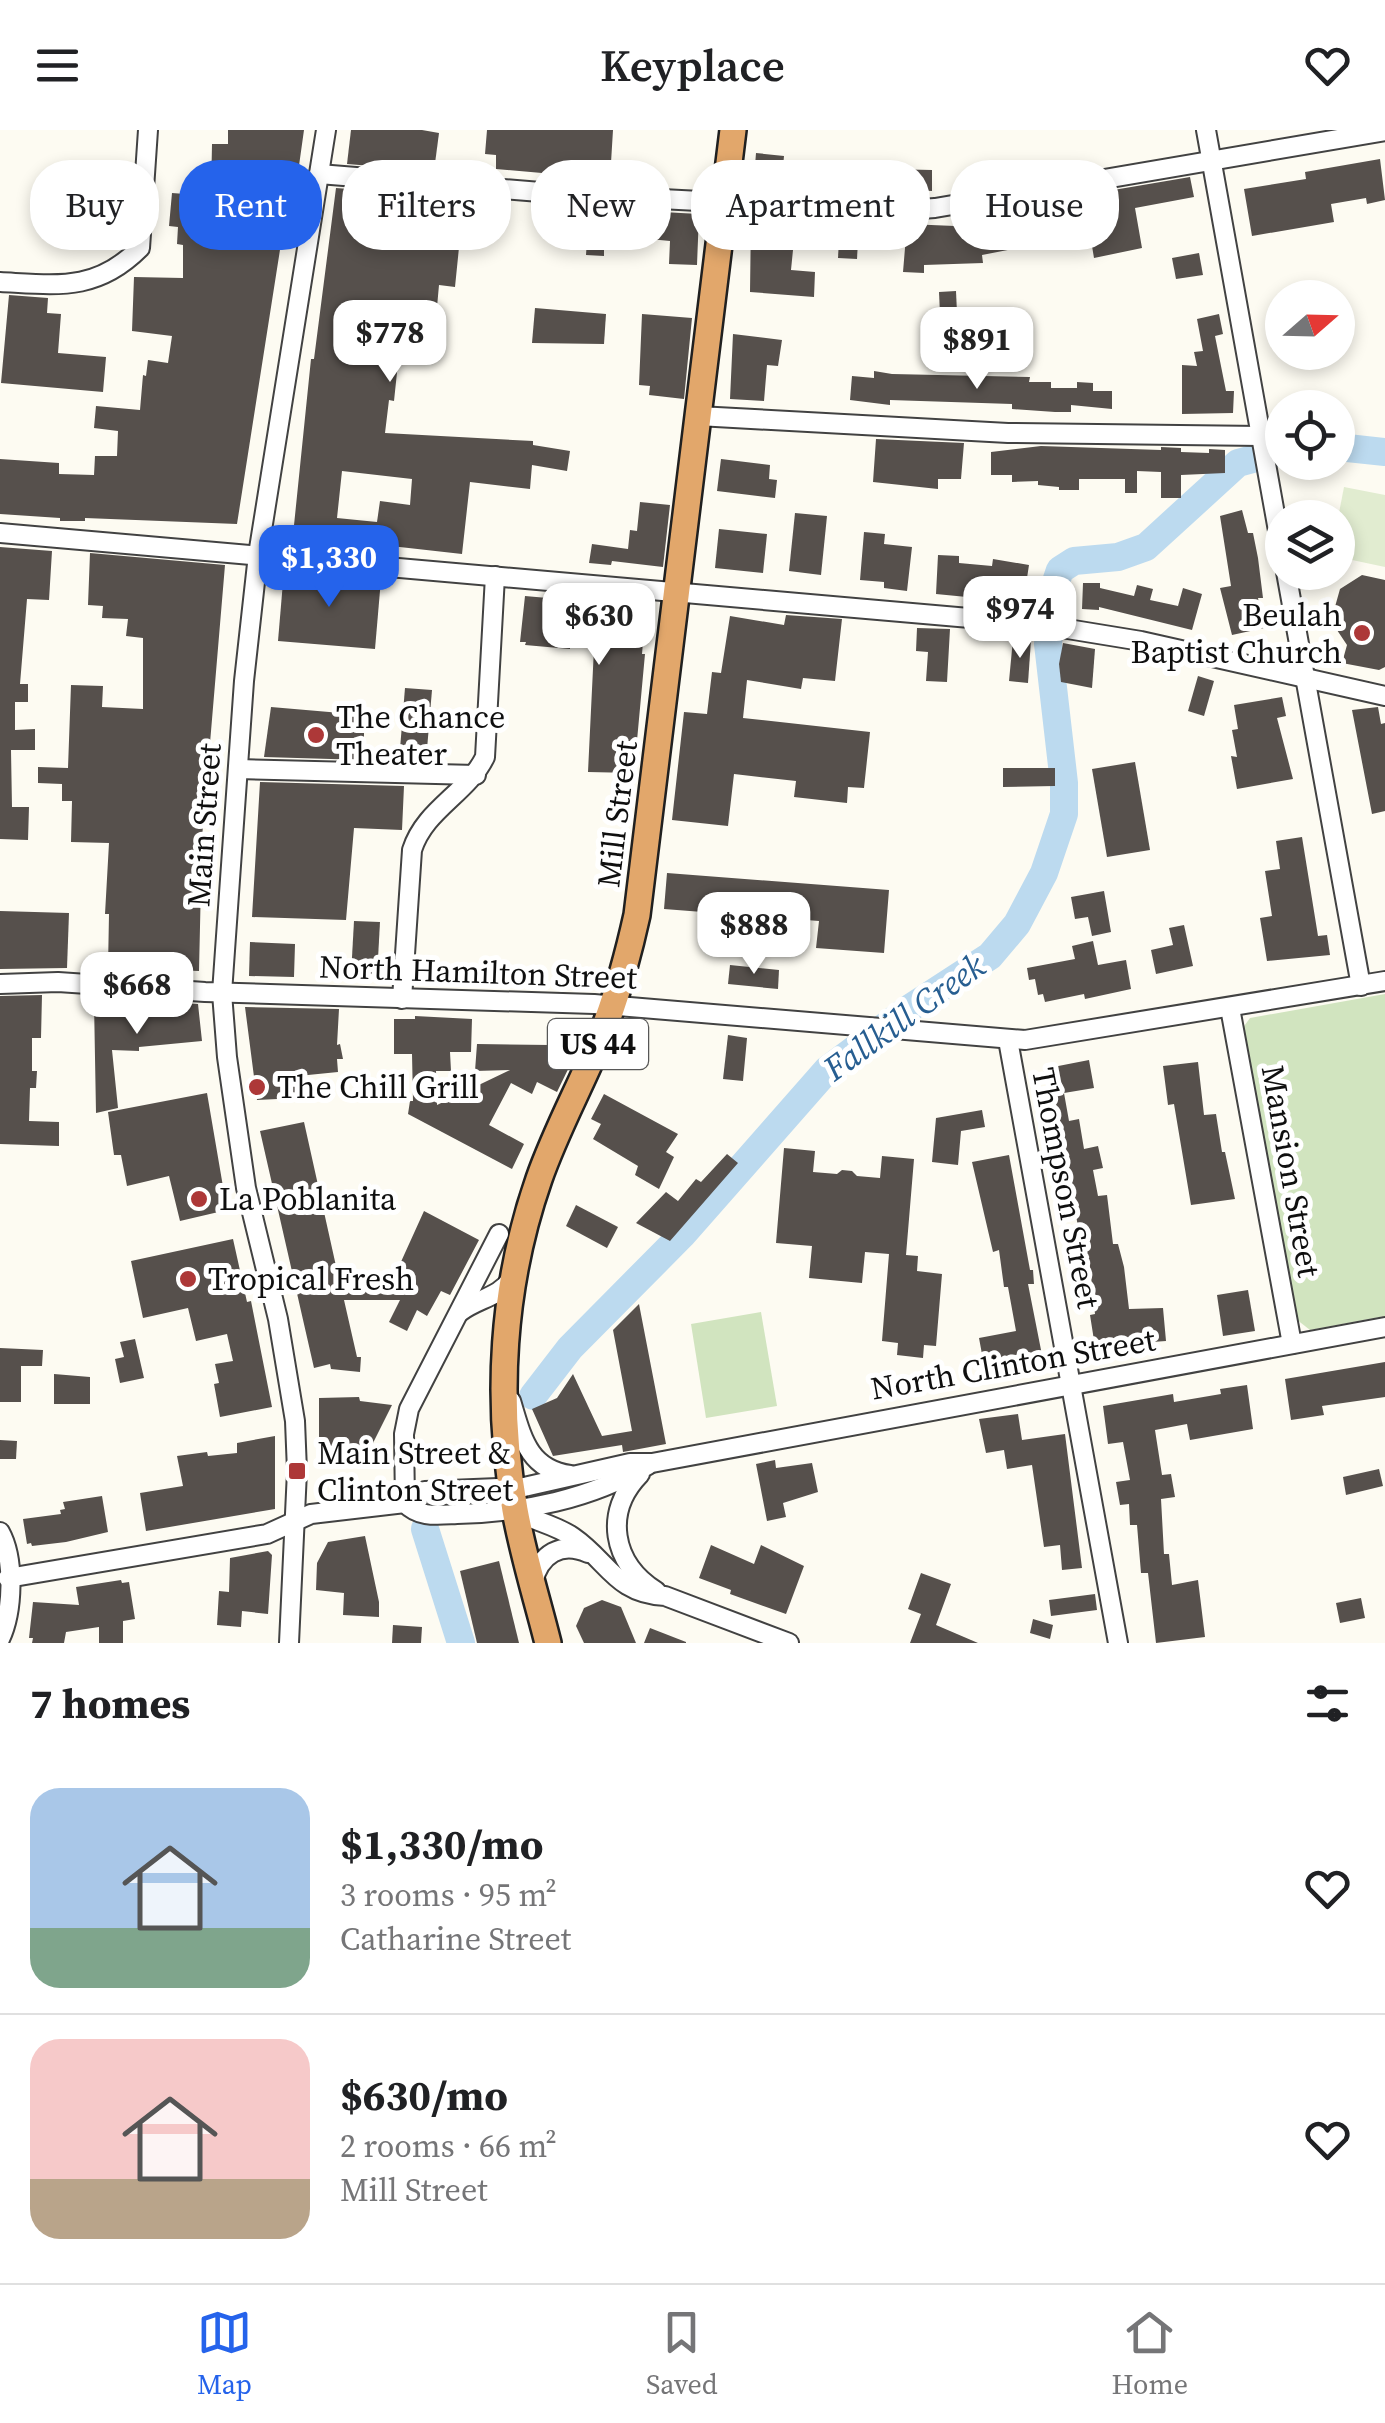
<!DOCTYPE html>
<meta charset="utf-8">
<style>
:root{--surface:#fff;--page:#f6f6f6;--text:#202124;--muted:#757577;--line:#e0e0e0;--accent:#2563eb}
body{margin:0;font-family:"Source Serif 4",serif;background:var(--page);color:var(--text);height:100vh;display:flex;flex-direction:column;font-size:38px;white-space:nowrap}
*{box-sizing:border-box;margin:0}
p{font-size:32px;color:var(--muted)}
.icon{flex:none;width:55px;height:55px;fill:none;stroke:currentColor;stroke-width:2;stroke-linecap:round;stroke-linejoin:round}
.map{position:relative;height:1513px;overflow:hidden}
.panel{display:flex;flex-direction:column;background:var(--surface);flex:1}
.panel>*{flex:none}
.top-card{position:absolute;left:30px;top:30px;width:1325px;height:90px;display:flex;gap:20px}
.needle{width:65px;rotate:70deg}
.fabs{position:absolute;left:1265px;top:150px;display:grid;gap:20px}
.fabs a{display:grid;place-items:center;width:90px;height:90px;border-radius:50%;background:var(--surface);box-shadow:0 5px 15px #0003;font-size:50px}
.price{position:absolute;translate:-50% -85px;padding:0 22px;border-radius:20px;background:#fff;color:#222;font-size:32px;line-height:65px;filter:drop-shadow(0 2px 5px #0008)}
.price::after{content:'';position:absolute;left:50%;top:60px;width:30px;height:22px;margin-left:-15px;background:inherit;clip-path:polygon(0 0,100% 0,50% 100%)}
.price.active{background:var(--accent);color:#fff}
ul{padding:0;list-style:none}
li{display:flex;align-items:center;gap:30px;height:250px;padding:0 30px}
li+li{border-top:2px solid var(--line)}
li span{display:grid;place-items:center;flex:none;width:280px;height:200px;border-radius:30px;color:#555}
li>.icon{margin-inline-start:auto}
span .icon{width:120px;height:120px;fill:#fffc;stroke-width:1}
li b{font-size:42px}
h2{display:flex;justify-content:space-between;align-items:center;height:120px;padding:0 30px;font-size:42px}
.pill{padding:0 35px;border-radius:40px;background:var(--surface);box-shadow:0 5px 15px #0003;font-size:35px;line-height:90px}
.pill.active{background:var(--accent);color:#fff}
header{display:flex;justify-content:space-between;align-items:center;height:130px;padding:0 30px;background:var(--surface);font-size:45px;font-weight:600}
.dock{display:flex;justify-content:space-around;align-items:center;height:140px;border-top:2px solid var(--line);background:var(--surface);font-size:28px;color:var(--muted)}
.dock a{display:grid;justify-items:center;gap:5px}
.dock .active{color:var(--accent)}
.map>svg:first-child{display:block}
</style>
<header><svg class="icon" aria-label="menu" viewBox="0 0 24 24"><path d="M4 6h16M4 12h16M4 18h16"/></svg>Keyplace<svg class="icon" aria-label="heart" viewBox="0 0 24 24"><path d="M12 20l-8-8c-3-5 5-10 8-4 3-6 11-1 8 4z"/></svg></header>
<div class="map">
<svg width="1385" height="1513" viewBox="0 0 1385 1513">
<rect width="100%" height="100%" fill="#fdfbf2"/>
<g fill="#d1e4bf">
<polygon points="1385,864 1385,1186 1310,1200 1296,1189 1242,899 1250,888"/>
<polygon points="761,1182 777,1276 706,1288 691,1194"/>
</g>
<polygon fill="#e1ecd0" points="1344,357 1385,365 1385,437 1338,427 1338,388"/>
<g fill="none" stroke-linecap="round" stroke-linejoin="round">
<g stroke="#bcdaef" stroke-width="28">
<polyline points="1338,317 1385,322"/>
<polyline points="533,1266 570,1218 682,1105 827,940 910,878 990,826 1017,794 1044,743 1064,684 1064,653 1048,514 1053,461 1060,440 1074,431 1118,427 1146,417 1238,333 1282,321"/>
<polyline points="425,1399 461,1513"/>
</g>
</g>
<g fill="#56504c" fill-rule="evenodd">
<polygon points="228,0 304,0 296,57 290,56 237,394 85,388 85,391 60,391 60,388 0,384 0,329 59,333 59,344 94,345 95,326 117,326 118,301 94,298 96,276 140,280 143,245 146,246 148,230 168,233 172,206 132,201 134,147 183,148 183,115 177,114 178,97 169,96 172,63 211,66 212,14 228,14"/>
<polygon points="351,0 422,0 439,3 434,41 347,34"/>
<polygon points="487,0 613,0 610,49 496,39 496,25 485,24"/>
<polygon points="756,23 784,26 783,37 818,40 816,63 753,61"/>
<polygon points="1380,29 1385,70 1367,74 1366,68 1331,74 1334,92 1252,106 1244,59 1306,49 1305,42"/>
<polygon points="886,39 932,40 932,61 885,59"/>
<polygon points="1190,47 1194,67 1135,78 1142,118 1094,128 1090,104 982,125 983,133 924,135 924,143 903,142 907,94 955,96 980,92 977,88 1084,65"/>
<path d="M336,58L464,68L455,157L439,155L436,188H444L437,219L408,214L406,234L398,233L394,271L389,270L385,303L533,311V315L570,321L567,341L532,335L530,359L470,352L462,424L293,405L311,229H314ZM389,89L427,92L424,119L386,115ZM342,341L412,349L410,375L380,371L377,392L337,388Z"/>
<polygon points="589,78 699,84 697,135 669,134 670,111 629,107 628,118 604,116 604,126 586,125"/>
<polygon points="751,86 775,87 774,118 793,120 791,140 815,142 814,167 750,162"/>
<polygon points="840,91 859,92 857,129 838,128"/>
<polygon points="1199,123 1203,145 1176,149 1172,128"/>
<polygon points="956,161 957,183 940,184 939,162"/>
<polygon points="9,165 48,168 47,183 61,184 58,223 106,227 103,262 1,253"/>
<polygon points="535,178 606,184 604,214 532,213"/>
<polygon points="642,184 692,188 684,269 649,265 650,256 639,255"/>
<polygon points="1219,184 1223,204 1215,206 1226,261 1234,261 1233,283 1182,284 1182,235 1197,236 1194,222 1203,221 1197,189"/>
<polygon points="733,204 782,210 778,236 767,235 764,271 730,269"/>
<polygon points="874,241 892,244 1030,247 1029,252 1051,252 1051,258 1077,258 1077,252 1093,253 1093,261 1112,261 1112,279 1071,275 1071,282 1055,282 1012,279 1012,274 890,270 890,275 850,270 852,246 874,248"/>
<polygon points="876,309 964,313 961,349 938,349 938,359 873,352"/>
<polygon points="1041,316 1161,320 1161,317 1181,318 1181,322 1209,323 1209,319 1225,320 1225,343 1181,345 1181,368 1161,368 1161,342 1137,341 1137,363 1125,363 1125,349 1079,349 1079,360 1059,360 1059,357 1038,355 1038,351 1012,352 1012,345 991,345 991,322"/>
<polygon points="721,329 770,335 769,349 777,350 775,368 717,361"/>
<polygon points="640,372 670,375 663,437 612,431 611,435 589,433 592,414 628,419 630,400 637,401"/>
<polygon points="1242,380 1248,403 1253,403 1258,428 1263,468 1258,468 1264,498 1232,505 1220,458 1231,456 1220,386"/>
<polygon points="795,383 827,386 821,445 789,441"/>
<polygon points="719,399 767,404 763,443 715,438"/>
<polygon points="864,402 885,404 884,414 912,417 907,461 884,458 884,452 860,450"/>
<polygon points="0,417 52,421 49,470 27,469 20,554 28,554 28,572 15,572 15,600 35,599 35,620 11,620 12,677 29,677 28,710 0,709"/>
<polygon points="90,423 225,435 202,708 199,841 108,838 109,784 105,784 109,713 71,712 72,671 62,671 62,654 38,653 38,637 68,638 71,555 103,556 102,577 143,579 143,508 126,506 128,489 102,488 103,476 88,475"/>
<polygon points="938,425 959,426 959,433 992,436 993,429 1029,435 1027,448 1046,451 1042,480 1008,471 936,464"/>
<polygon points="284,440 381,449 375,519 278,511"/>
<polygon points="1362,445 1385,450 1385,537 1379,540 1342,533 1347,515 1331,491 1340,459"/>
<polygon points="1083,453 1100,453 1100,458 1134,466 1137,455 1153,459 1150,470 1178,476 1183,458 1202,464 1192,500 1099,477 1099,480 1082,479"/>
<polygon points="525,466 649,477 647,501 644,501 642,524 645,524 634,643 588,642 594,518 570,516 570,519 525,515 526,512 520,512"/>
<polygon points="786,485 842,489 835,551 803,548 801,559 747,550 743,588 870,602 864,658 848,657 847,673 794,667 796,651 734,644 728,696 672,690 684,582 707,584 712,542 721,543 730,486 784,495"/>
<polygon points="917,498 950,499 947,552 926,551 928,522 916,521"/>
<polygon points="1013,509 1031,510 1028,553 1009,551"/>
<polygon points="1063,513 1095,519 1092,558 1061,552 1059,534"/>
<polygon points="1198,546 1214,551 1204,586 1188,581"/>
<polygon points="405,558 432,560 426,631 399,631"/>
<polygon points="1282,567 1286,586 1277,588 1293,649 1237,659 1231,626 1237,627 1232,600 1238,599 1234,575"/>
<polygon points="271,577 364,585 364,630 264,627"/>
<polygon points="1378,577 1381,594 1385,593 1385,681 1372,684 1352,580"/>
<polygon points="1135,632 1150,720 1107,727 1092,639"/>
<polygon points="1003,638 1055,638 1055,656 1003,657"/>
<polygon points="260,652 404,656 402,700 354,698 346,790 252,787"/>
<polygon points="1302,707 1318,806 1327,805 1330,825 1267,831 1260,788 1272,786 1265,741 1280,739 1276,711"/>
<polygon points="667,743 889,760 884,823 816,818 819,791 664,779"/>
<polygon points="1104,761 1111,802 1092,806 1088,787 1075,789 1071,767"/>
<polygon points="0,781 69,783 67,838 0,839"/>
<polygon points="354,791 380,792 377,847 351,845"/>
<polygon points="1184,795 1193,836 1156,844 1151,820 1173,815 1169,798"/>
<polygon points="1093,811 1098,835 1126,830 1131,859 1085,869 1084,864 1045,872 1043,864 1038,865 1035,849 1029,850 1027,838 1075,829 1072,816"/>
<polygon points="250,812 295,814 294,847 249,846"/>
<polygon points="730,835 779,840 778,859 728,854"/>
<polygon points="42,865 41,908 32,908 32,941 37,941 36,958 30,958 29,991 59,992 59,1016 0,1014 0,866"/>
<polygon points="147,871 198,874 202,911 139,917 139,921 112,920 118,978 96,983 94,872 147,875"/>
<polygon points="245,877 339,879 337,915 340,914 343,929 337,929 338,942 298,946 298,968 257,970"/>
<polygon points="415,886 472,889 471,922 450,922 451,941 436,941 437,975 510,940 475,941 477,914 550,915 574,927 557,962 537,952 532,964 511,953 489,995 524,1014 512,1039 408,984 410,971 413,971 412,924 394,924 394,889 415,889"/>
<polygon points="728,905 747,908 743,951 723,949"/>
<polygon points="1089,930 1094,958 1064,963 1069,991 1079,989 1084,1019 1098,1016 1103,1038 1093,1040 1098,1066 1107,1065 1113,1114 1118,1114 1124,1137 1129,1179 1163,1178 1166,1211 1138,1213 1140,1220 1122,1224 1121,1218 1096,1223 1090,1185 1095,1184 1090,1137 1084,1113 1081,1114 1073,1068 1070,1069 1043,939"/>
<polygon points="1198,932 1204,985 1216,984 1222,1022 1225,1022 1235,1069 1191,1075 1174,974 1168,975 1163,936"/>
<polygon points="207,963 227,1080 180,1091 169,1046 127,1056 121,1025 114,1025 108,982"/>
<polygon points="604,964 678,1004 666,1022 674,1027 659,1059 635,1045 638,1036 593,1009 601,994 591,989"/>
<polygon points="982,980 985,997 961,1001 958,1035 932,1032 936,988"/>
<polygon points="304,992 338,1145 395,1145 424,1081 479,1110 450,1165 441,1161 427,1186 417,1180 407,1201 389,1192 400,1170 344,1170 357,1227 361,1227 360,1242 331,1239 330,1234 314,1238 260,1001"/>
<polygon points="784,1018 815,1021 813,1042 837,1044 842,1040 852,1041 857,1046 880,1048 882,1026 914,1029 906,1125 918,1126 917,1141 942,1144 936,1216 924,1215 923,1228 897,1225 898,1213 882,1211 889,1124 865,1122 862,1153 809,1148 812,1116 776,1113"/>
<polygon points="727,1024 738,1033 670,1111 636,1093 666,1062 678,1071 696,1049 701,1052"/>
<polygon points="1009,1025 1030,1140 1033,1140 1034,1154 1028,1154 1042,1225 984,1235 979,1208 1016,1201 1008,1157 1004,1157 999,1120 993,1122 972,1032"/>
<polygon points="576,1075 618,1097 607,1118 566,1096"/>
<polygon points="233,1109 247,1172 251,1171 272,1277 220,1287 214,1254 219,1253 215,1234 233,1231 227,1204 196,1211 188,1178 143,1188 131,1131"/>
<polygon points="1248,1160 1255,1201 1223,1206 1217,1165"/>
<polygon points="639,1174 666,1314 623,1322 622,1315 553,1326 532,1279 557,1268 573,1244 602,1306 632,1301 613,1200"/>
<polygon points="135,1209 144,1248 120,1253 115,1229 124,1227 120,1212"/>
<polygon points="0,1218 43,1220 42,1236 21,1236 21,1272 0,1272"/>
<polygon points="1385,1232 1385,1267 1322,1276 1324,1285 1291,1290 1285,1249"/>
<polygon points="54,1244 90,1247 90,1274 54,1274"/>
<polygon points="1247,1255 1253,1299 1190,1310 1187,1294 1155,1300 1162,1345 1171,1344 1175,1367 1161,1369 1164,1424 1169,1424 1172,1455 1198,1450 1205,1507 1156,1513 1148,1443 1141,1443 1137,1395 1130,1395 1129,1374 1120,1375 1116,1352 1130,1350 1123,1312 1108,1314 1103,1276 1173,1264 1174,1272 1221,1264 1220,1259"/>
<polygon points="359,1267 360,1271 392,1275 364,1331 319,1331 319,1268"/>
<polygon points="1018,1284 1022,1310 1065,1304 1082,1438 1062,1440 1060,1415 1044,1417 1032,1335 1007,1339 1004,1320 986,1323 979,1289"/>
<polygon points="275,1306 275,1379 146,1401 140,1363 183,1356 177,1326 207,1322 208,1326 237,1323 237,1313"/>
<polygon points="0,1310 17,1311 16,1329 0,1329"/>
<polygon points="775,1330 776,1338 812,1333 818,1362 783,1373 786,1387 767,1391 756,1334"/>
<polygon points="1379,1339 1383,1356 1346,1365 1343,1347"/>
<polygon points="102,1366 108,1402 66,1412 32,1416 31,1413 27,1414 23,1389 61,1384 60,1380 65,1379 63,1372"/>
<polygon points="365,1406 379,1472 379,1487 343,1485 344,1463 316,1460 317,1433 328,1412"/>
<polygon points="711,1415 754,1434 761,1415 804,1436 786,1484 730,1464 731,1460 699,1448"/>
<polygon points="268,1421 272,1425 268,1484 242,1481 241,1497 217,1495 219,1461 229,1462 230,1428"/>
<polygon points="499,1431 519,1513 477,1513 460,1441"/>
<polygon points="921,1443 951,1454 936,1495 978,1513 910,1513 921,1484 908,1479"/>
<polygon points="121,1450 122,1453 129,1452 135,1489 123,1491 123,1513 99,1513 99,1497 66,1502 64,1513 32,1513 33,1508 29,1508 33,1472 79,1475 76,1457"/>
<polygon points="1095,1464 1097,1480 1051,1486 1049,1470"/>
<polygon points="1361,1468 1365,1488 1340,1493 1336,1473"/>
<polygon points="602,1470 621,1477 636,1513 584,1513 576,1496 584,1478"/>
<polygon points="1033,1489 1053,1495 1050,1509 1030,1503"/>
<polygon points="393,1495 422,1497 421,1513 392,1513"/>
<polygon points="650,1498 686,1512 686,1513 644,1513"/>
</g>
<g fill="none" stroke-linecap="round" stroke-linejoin="round">
<defs>
<g id="minor">
<polyline points="1206,0 1282,423"/>
<polyline points="319,44 565,64 891,81 935,78 1385,1"/>
<path d="M0,152C57,155 96,162 140,118L148,0"/>
<polyline points="698,286 1008,303 1261,306"/>
<polyline points="0,403 1037,494 1141,511 1385,566"/>
<polyline points="1286,442 1361,856"/>
<polyline points="238,639 476,645"/>
<polyline points="0,854 58,852 205,862 594,874 1025,910 1385,851"/>
<path d="M402,869L412,720C425,679 467,664 485,627L495,446"/>
<polyline points="1230,878 1292,1214"/>
<polyline points="1008,910 1118,1513"/>
<path d="M460,1182C478,1168 499,1168 512,1148"/>
<path d="M511,1271C522,1307 528,1339 570,1345"/>
<path d="M640,1344C603,1382 612,1433 656,1461"/>
<polyline points="405,1373 404,1304 409,1279 499,1104"/>
<path d="M405,1373C419,1388 437,1385 457,1384C522,1383 591,1369 648,1335"/>
<path d="M515,1381C534,1391 556,1395 573,1407C608,1431 616,1464 665,1466L789,1513"/>
<path d="M0,1402C15,1429 13,1482 0,1509"/>
<polyline points="8,1448 267,1404 311,1384 405,1373 425,1361 524,1357 630,1333 652,1333 1385,1197"/>
<path d="M533,1452C540,1424 561,1411 588,1423"/>
<polyline points="289,1513 297,1341 295,1291 278,1189 246,1058 227,927 222,863 244,551 258,425 326,0"/>
</g>
<path id="highway" d="M548,1513C537,1469 523,1425 515,1380C495,1270 502,1155 539,1049C555,1003 578,961 597,916C615,874 627,830 637,785L733,0"/>
</defs>
<use href="#minor" stroke="#424242" stroke-width="22"/>
<use href="#highway" stroke="#202020" stroke-width="30"/>
<use href="#minor" stroke="#fff" stroke-width="18"/>
<use href="#highway" stroke="#e2a76b" stroke-width="25"/>
</g>
<g fill="#ad3838" stroke="#fff" stroke-width="4">
<circle cx="1362" cy="503" r="10"/>
<circle cx="316" cy="605" r="10"/>
<circle cx="257" cy="957" r="10"/>
<circle cx="199" cy="1069" r="10"/>
<circle cx="188" cy="1149" r="10"/>
<rect x="287" y="1331" width="20" height="20" rx="5"/>
</g>
<g text-anchor="middle" stroke-width="10" stroke-linejoin="round" paint-order="stroke">
<rect fill="#fff" stroke="#575757" stroke-width="2.5" x="548" y="889" width="100" height="50" rx="8"/>
<g font-size="30" font-weight="bold" fill="#0f0f0f">
<text x="598" y="924">US 44</text>
</g>
<g font-size="32" fill="#0f0f0f" stroke="#fff" text-anchor="start">
<text x="1342" y="496" text-anchor="end">Beulah<tspan x="1342" dy="37">Baptist Church</tspan></text>
<text x="336" y="598">The Chance<tspan x="336" dy="37">Theater</tspan></text>
<text x="277" y="968">The Chill Grill</text>
<text x="219" y="1080">La Poblanita</text>
<text x="208" y="1160">Tropical Fresh</text>
<text x="317" y="1334">Main Street &amp;<tspan x="317" dy="37">Clinton Street</tspan></text>
</g>
<g font-size="32" fill="#0f0f0f" stroke="#fff">
<text transform="translate(617 684) rotate(-83)" y="11">Mill Street</text>
<text transform="translate(204 695) rotate(-86)" y="11">Main Street</text>
<text transform="translate(478 842) rotate(2)" y="11">North Hamilton Street</text>
<text transform="translate(1291 1041) rotate(80)" y="11">Mansion Street</text>
<text transform="translate(1066 1058) rotate(79)" y="11">Thompson Street</text>
<text transform="translate(1013 1234) rotate(-10)" y="11">North Clinton Street</text>
</g>
<g font-size="35" font-style="italic" fill="#275e91" stroke="#fff">
<text transform="translate(904 887) rotate(-36)" y="12">Fallkill Creek</text>
</g>
</g>
</svg>
<div class="fabs">
<a><svg class="needle" viewBox="-14 -14 28 28"><path d="M0-13l5 13h-10z" fill="#e53935"/><path d="M0 13l5-13h-10z" fill="#757577"/></svg></a>
<a><svg class="icon" aria-label="locate" viewBox="0 0 24 24"><circle cx="12" cy="12" r="6"/><path d="M12 2v4M12 18v4M2 12h4M18 12h4"/></svg></a>
<a><svg class="icon" aria-label="layers" viewBox="0 0 24 24"><path d="M12 4l9 5-9 5-9-5zM3 14l9 5 9-5"/></svg></a>
</div>
<b class="price" style="left:390px;top:255px">$778</b>
<b class="price" style="left:977px;top:262px">$891</b>
<b class="price active" style="left:329px;top:480px">$1,330</b>
<b class="price" style="left:1020px;top:531px">$974</b>
<b class="price" style="left:599px;top:538px">$630</b>
<b class="price" style="left:754px;top:847px">$888</b>
<b class="price" style="left:137px;top:907px">$668</b>
<div class="top-card">
<a class="pill">Buy</a>
<a class="pill active">Rent</a>
<a class="pill">Filters</a>
<a class="pill">New</a>
<a class="pill">Apartment</a>
<a class="pill">House</a>
</div>
</div>
<section class="panel">
<h2>7 homes<svg class="icon" aria-label="filters" viewBox="0 0 24 24"><path d="M4 7h16M4 17h16"/><circle cx="9" cy="7" r="2"/><circle cx="15" cy="17" r="2"/></svg></h2>
<ul>
<li><span style="background:linear-gradient(#a9c7e8 70%,#7fa58c 0)"><svg class="icon" aria-label="home" viewBox="0 0 24 24"><path d="M3 11l9-7 9 7M6 9v11h12V9"/></svg></span><div><b>$1,330/mo</b><p>3 rooms · 95 m²</p><p>Catharine Street</p></div><svg class="icon" aria-label="heart" viewBox="0 0 24 24"><path d="M12 20l-8-8c-3-5 5-10 8-4 3-6 11-1 8 4z"/></svg></li>
<li><span style="background:linear-gradient(#f6c9c9 70%,#b9a48a 0)"><svg class="icon" aria-label="home" viewBox="0 0 24 24"><path d="M3 11l9-7 9 7M6 9v11h12V9"/></svg></span><div><b>$630/mo</b><p>2 rooms · 66 m²</p><p>Mill Street</p></div><svg class="icon" aria-label="heart" viewBox="0 0 24 24"><path d="M12 20l-8-8c-3-5 5-10 8-4 3-6 11-1 8 4z"/></svg></li>
</ul>
</section>
<nav class="dock">
<a class="active"><svg class="icon" aria-label="map" viewBox="0 0 24 24"><path d="M3 6l6-2 6 2 6-2v14l-6 2-6-2-6 2zM9 4v14M15 6v14"/></svg>Map</a>
<a><svg class="icon" aria-label="saved" viewBox="0 0 24 24"><path d="M7 4h10v16l-5-4-5 4z"/></svg>Saved</a>
<a><svg class="icon" aria-label="home" viewBox="0 0 24 24"><path d="M3 11l9-7 9 7M6 9v11h12V9"/></svg>Home</a>
</nav>
